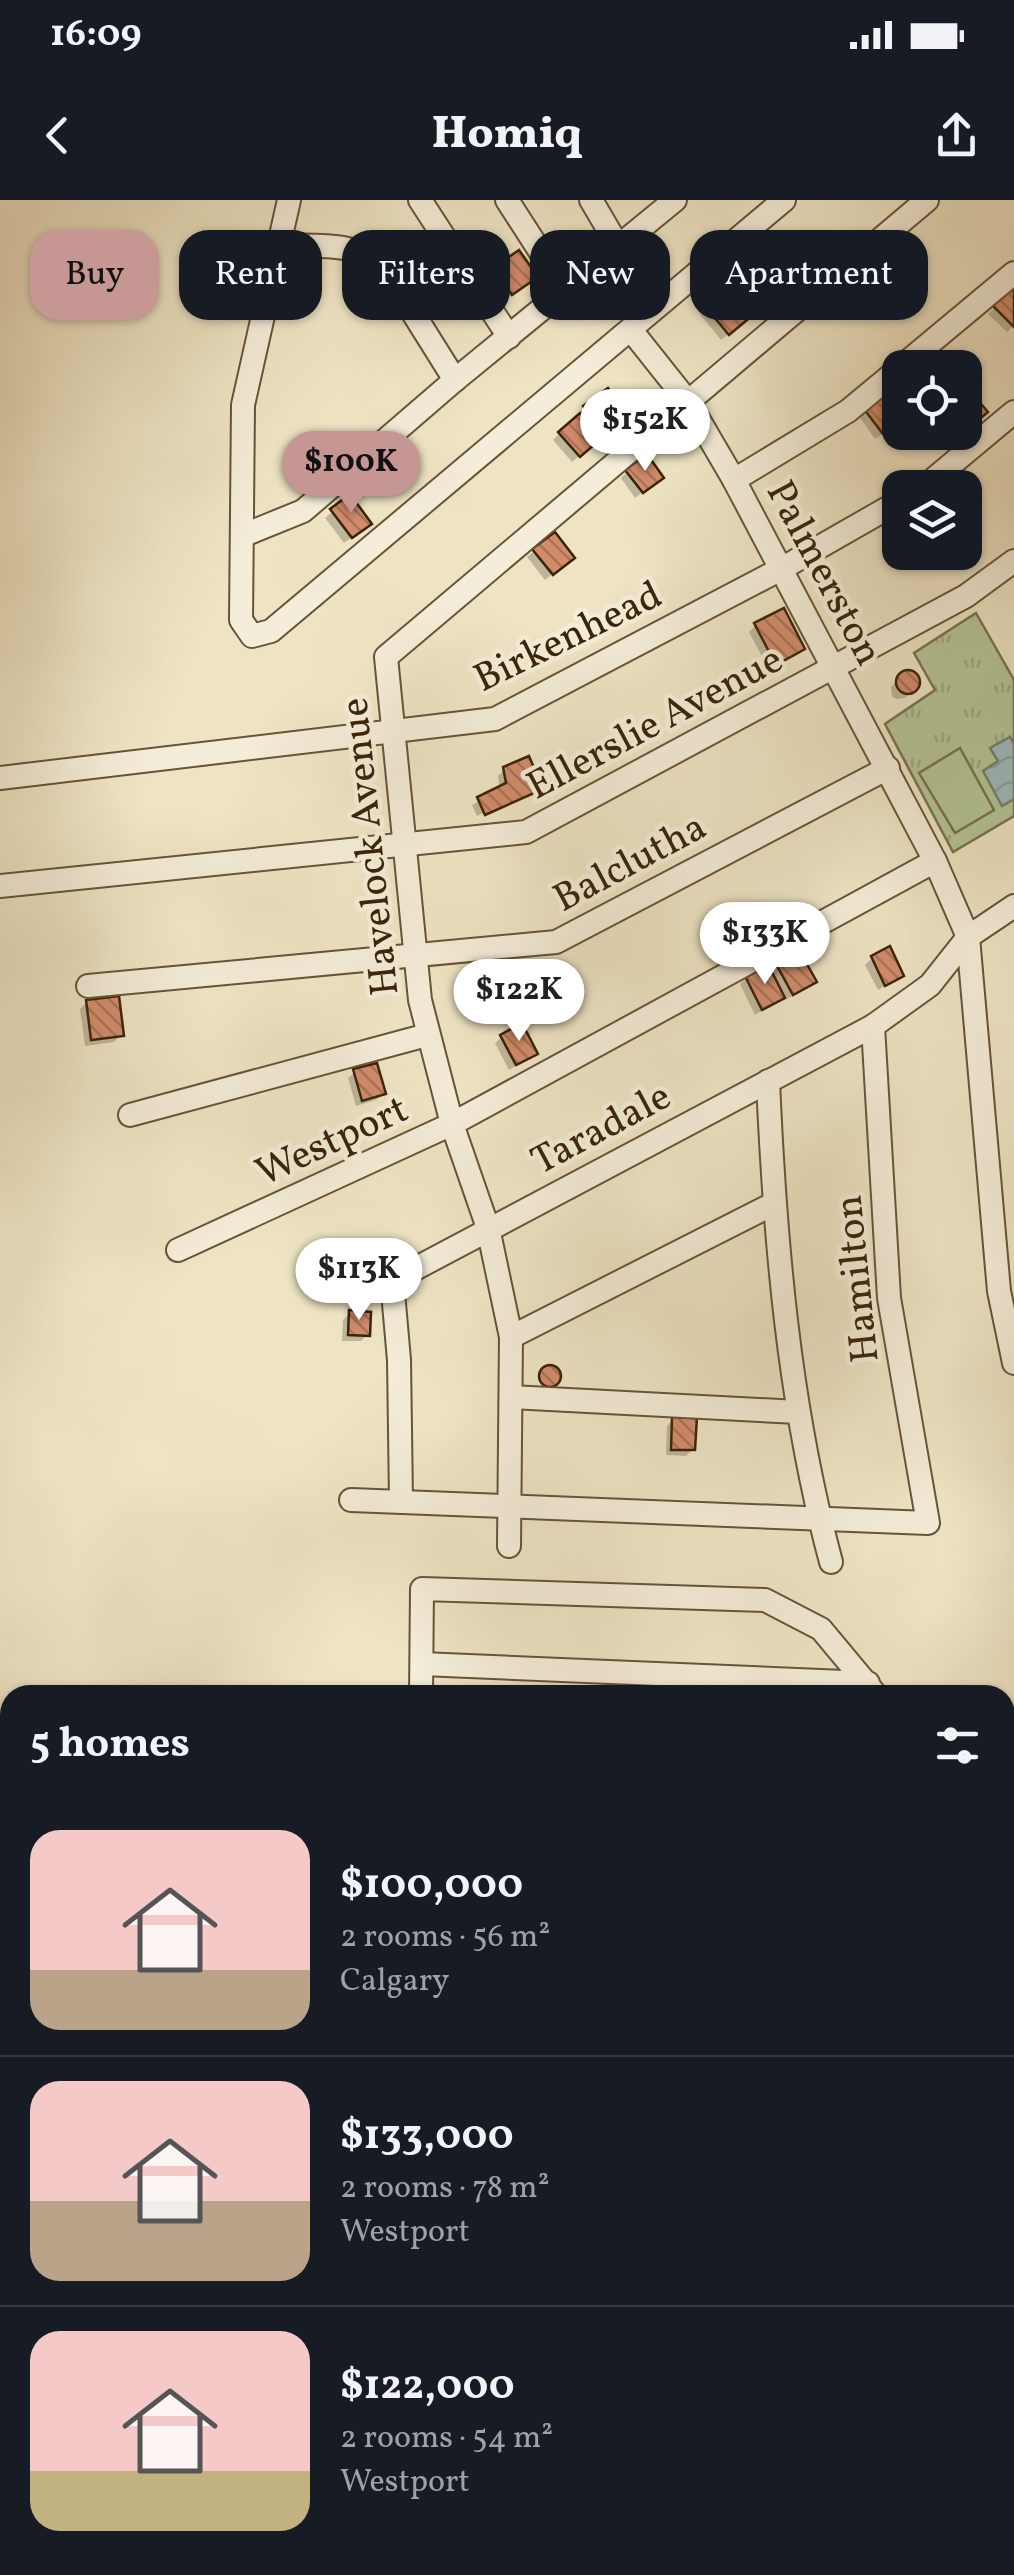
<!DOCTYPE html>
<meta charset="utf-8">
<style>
:root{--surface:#171b24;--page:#20242c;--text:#f1f3f6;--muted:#9ea1a6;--line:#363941;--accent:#c59692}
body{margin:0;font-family:Vollkorn,serif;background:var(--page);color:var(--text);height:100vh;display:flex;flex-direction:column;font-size:38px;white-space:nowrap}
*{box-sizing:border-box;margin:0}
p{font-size:32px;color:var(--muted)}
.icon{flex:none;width:55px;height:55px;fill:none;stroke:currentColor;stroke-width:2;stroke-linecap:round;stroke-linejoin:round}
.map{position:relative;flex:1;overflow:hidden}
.sheet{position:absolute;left:0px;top:1485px;width:1015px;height:890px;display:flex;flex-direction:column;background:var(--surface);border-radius:30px 30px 0 0;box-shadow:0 2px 8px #0004}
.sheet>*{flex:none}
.banner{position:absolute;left:30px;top:30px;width:955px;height:90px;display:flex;gap:20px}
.buttons{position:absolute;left:882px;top:150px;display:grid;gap:20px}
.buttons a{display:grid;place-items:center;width:100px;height:100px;border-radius:20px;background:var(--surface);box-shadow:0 2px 8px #0004;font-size:50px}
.price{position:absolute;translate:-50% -85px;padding:0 22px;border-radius:35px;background:#fff;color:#222;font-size:32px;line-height:65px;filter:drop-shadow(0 2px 5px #0008)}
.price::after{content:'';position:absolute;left:50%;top:60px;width:30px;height:22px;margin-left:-15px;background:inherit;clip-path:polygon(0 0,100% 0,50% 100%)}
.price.on{background:var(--accent);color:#111}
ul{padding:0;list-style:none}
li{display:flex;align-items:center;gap:30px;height:250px;padding:0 30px}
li+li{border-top:2px solid var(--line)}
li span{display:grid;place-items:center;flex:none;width:280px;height:200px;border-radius:30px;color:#555}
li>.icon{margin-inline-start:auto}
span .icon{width:120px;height:120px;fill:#fffc;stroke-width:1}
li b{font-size:42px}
h2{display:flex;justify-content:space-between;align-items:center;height:120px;padding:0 30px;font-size:42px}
.chip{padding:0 35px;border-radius:30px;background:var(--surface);box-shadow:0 2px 8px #0004;font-size:35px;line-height:90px}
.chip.on{background:var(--accent);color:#111}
.status{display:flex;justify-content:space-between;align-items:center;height:70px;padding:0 50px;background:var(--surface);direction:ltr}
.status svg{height:28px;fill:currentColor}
header{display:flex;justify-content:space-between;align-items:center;height:130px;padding:0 30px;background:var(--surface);font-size:45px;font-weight:800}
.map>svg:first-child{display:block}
</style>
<div class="status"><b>16:09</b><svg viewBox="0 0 49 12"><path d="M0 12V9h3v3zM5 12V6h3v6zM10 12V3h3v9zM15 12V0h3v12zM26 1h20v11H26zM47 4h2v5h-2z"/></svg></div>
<header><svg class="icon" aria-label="back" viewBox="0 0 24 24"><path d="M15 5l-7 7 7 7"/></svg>Homiq<svg class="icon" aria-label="share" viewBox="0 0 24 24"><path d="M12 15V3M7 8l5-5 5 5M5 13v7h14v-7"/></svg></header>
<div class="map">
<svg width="1014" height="2375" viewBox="0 0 1014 2375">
<defs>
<pattern id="grass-tufts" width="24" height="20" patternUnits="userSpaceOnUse" patternTransform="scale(2.5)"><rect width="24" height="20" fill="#b5c597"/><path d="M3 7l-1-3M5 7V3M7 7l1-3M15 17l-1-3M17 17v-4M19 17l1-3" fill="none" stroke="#9ca981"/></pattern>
<pattern id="water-waves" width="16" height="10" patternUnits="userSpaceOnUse" patternTransform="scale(2.5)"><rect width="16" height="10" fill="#9ebcbe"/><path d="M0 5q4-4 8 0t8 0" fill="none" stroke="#89a1a2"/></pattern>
<pattern id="building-back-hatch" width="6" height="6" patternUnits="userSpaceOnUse" patternTransform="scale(2.5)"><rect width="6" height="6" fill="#d28c6c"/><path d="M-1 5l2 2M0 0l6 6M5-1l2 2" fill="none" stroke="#ab7257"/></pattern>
</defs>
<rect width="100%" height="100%" fill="#eee4c4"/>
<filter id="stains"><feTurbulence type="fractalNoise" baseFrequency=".002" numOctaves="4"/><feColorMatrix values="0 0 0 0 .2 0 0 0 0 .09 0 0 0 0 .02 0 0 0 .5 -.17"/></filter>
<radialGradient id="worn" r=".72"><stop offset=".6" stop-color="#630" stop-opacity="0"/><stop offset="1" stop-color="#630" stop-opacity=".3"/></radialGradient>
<polygon fill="url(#grass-tufts)" stroke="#78744f" stroke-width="2.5" points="976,413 1014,480 1014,616 953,652 885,524 935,490 914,453"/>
<polygon fill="#b5c597" stroke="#78744f" stroke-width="2.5" points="960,548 994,610 955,633 919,573"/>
<polygon fill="url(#water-waves)" stroke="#767f75" stroke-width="2.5" points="1010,537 1014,544 1014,599 1002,606 983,571 998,561 990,548"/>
<g fill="#0003">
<polygon points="502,65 528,83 505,100 492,81 494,73"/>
<polygon points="1014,88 1014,125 1007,132 988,114"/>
<polygon points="706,107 744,122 721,140 699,113"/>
<polygon points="900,205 900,221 875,239 860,218 866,211"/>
<polygon points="584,208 620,224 572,262 553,240"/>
<polygon points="627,272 654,284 635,298 621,278"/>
<polygon points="349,298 362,330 344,343 325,318"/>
<polygon points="534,351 565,364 545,380 527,357"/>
<polygon points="756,425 802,449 769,470 749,432"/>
<polygon points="909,473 915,476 917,485 905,498 896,499 892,496 891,487 903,474"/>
<polygon points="505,569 540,588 477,616 472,605 500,589 498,576"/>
<polygon points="798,753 813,782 807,788 785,800 783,796 755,815 740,784 746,778 769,772"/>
<polygon points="872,758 901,776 878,790 865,765"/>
<polygon points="87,802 121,835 114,842 85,846 80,809"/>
<polygon points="502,837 535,854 509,870 495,843"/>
<polygon points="355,872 383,894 376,900 356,906 348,878"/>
<polygon points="350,1113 367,1135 361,1141 342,1141 343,1120"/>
<circle cx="548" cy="1177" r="9"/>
<polygon points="673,1219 693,1249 686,1256 666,1255 667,1226"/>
</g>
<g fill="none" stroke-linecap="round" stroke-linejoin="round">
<g stroke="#767f75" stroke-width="6">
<polyline points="0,2202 10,2219"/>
<polyline points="197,2365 205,2375"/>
</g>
</g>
<g fill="url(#building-back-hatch)" stroke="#3a2407" stroke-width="2.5">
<polygon points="519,50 538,77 512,95 497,74 500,63"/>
<polygon points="729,85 753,115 729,135 704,105"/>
<polygon points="1014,86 1014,127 992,105"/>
<polygon points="965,185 988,212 965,231"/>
<polygon points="608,188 630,218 605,236 583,206"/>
<polygon points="891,189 900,201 900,222 883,234 864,209"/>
<polygon points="580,213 602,238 580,257 558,232"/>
<polygon points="647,254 664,278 643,293 625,270"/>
<polygon points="350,294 372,324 352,338 330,309"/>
<polygon points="555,332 575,358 553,375 532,349"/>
<polygon points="784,408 805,449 776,465 754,423"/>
<circle cx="908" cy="482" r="12"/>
<polygon points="529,556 543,589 485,615 477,597 506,583 503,567"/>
<polygon points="890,746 904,776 885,786 871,756"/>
<polygon points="799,750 817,782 793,795 775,762"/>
<polygon points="768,764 785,798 762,810 745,776"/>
<polygon points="119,796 124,836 91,840 86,800"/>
<polygon points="522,823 538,854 516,865 500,835"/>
<polygon points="377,863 386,894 362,901 353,869"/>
<polygon points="349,1110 371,1112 370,1136 348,1135"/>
<circle cx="550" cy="1176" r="11"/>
<polygon points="672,1217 697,1217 695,1250 671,1250"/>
</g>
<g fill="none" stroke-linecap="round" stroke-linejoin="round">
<defs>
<g id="minor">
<polyline points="289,0 243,205 241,420 252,436 271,431 784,0"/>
<polyline points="420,0 509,137"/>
<polyline points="507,0 565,90"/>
<polyline points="591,0 618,46 662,102"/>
<path d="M279,45C315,47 354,41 383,65L455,180"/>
<polyline points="631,130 689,203 734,280 935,661 968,737 999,1091 1014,1163"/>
<polyline points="900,168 1014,73"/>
<polyline points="734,280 848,211 900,168"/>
<polyline points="923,288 1014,212"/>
<polyline points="244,335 303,311 455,180 675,0"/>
<polyline points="0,578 495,519 781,369 900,301"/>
<polyline points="0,686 526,632 966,396 1014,361"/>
<polyline points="88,786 556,742 888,568"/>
<path d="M768,881C775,1043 789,1206 831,1362"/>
<polyline points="130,915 427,835"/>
<polyline points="178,1050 452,924 935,661"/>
<polyline points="511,1137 773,1004"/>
<polyline points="511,1197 798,1212"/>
<polyline points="351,1300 928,1323 889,1098 873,826"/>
<polyline points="401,1301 399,1160 392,1081 873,826 930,785 968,737 1014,706"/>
<polyline points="509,1346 511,1137 488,1028 452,924 420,800 386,457 927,0"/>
<polyline points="422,1464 868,1483"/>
<polyline points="421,1495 422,1389 765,1400 821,1429 876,1495"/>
<polyline points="1005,1682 1014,1694"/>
<polyline points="1005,1778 1014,1778"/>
<polyline points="1005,1853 1014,1853"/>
<polyline points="1005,1929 1014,1929"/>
<polyline points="1005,2000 1014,2000"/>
<polyline points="1005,2076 1014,2076"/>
<polyline points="1005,2325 1014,2323"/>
<polyline points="314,2365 317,2375"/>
<polyline points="388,2365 390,2375"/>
<polyline points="481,2365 491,2369 506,2365"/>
<polyline points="833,2375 855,2370 859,2365"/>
</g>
</defs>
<use href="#minor" stroke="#675436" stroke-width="26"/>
<use href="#minor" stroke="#f4edd9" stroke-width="22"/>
</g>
<g text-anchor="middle" stroke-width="9" stroke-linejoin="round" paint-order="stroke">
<g font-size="40" fill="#3a2407" stroke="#f4edd9">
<text transform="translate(826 372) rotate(62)" y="14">Palmerston</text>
<text transform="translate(567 435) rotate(-26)" y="14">Birkenhead</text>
<text transform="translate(654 521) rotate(-28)" y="14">Ellerslie Avenue</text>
<text transform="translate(368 647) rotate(-96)" y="14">Havelock Avenue</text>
<text transform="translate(629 661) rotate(-28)" y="14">Balclutha</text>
<text transform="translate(600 927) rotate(-28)" y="14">Taradale</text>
<text transform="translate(331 939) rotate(-25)" y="14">Westport</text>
<text transform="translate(855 1079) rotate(-96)" y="14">Hamilton</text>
</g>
</g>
<rect width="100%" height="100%" filter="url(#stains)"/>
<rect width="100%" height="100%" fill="url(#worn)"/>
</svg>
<div class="buttons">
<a><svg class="icon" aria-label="locate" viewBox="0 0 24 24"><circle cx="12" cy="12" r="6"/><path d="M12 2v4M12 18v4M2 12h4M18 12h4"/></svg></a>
<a><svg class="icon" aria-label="layers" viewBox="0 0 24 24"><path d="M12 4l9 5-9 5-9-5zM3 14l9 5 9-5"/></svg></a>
</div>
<b class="price" style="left:645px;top:274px">$152K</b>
<b class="price on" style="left:351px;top:316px">$100K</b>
<b class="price" style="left:765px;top:787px">$133K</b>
<b class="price" style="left:519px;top:844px">$122K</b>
<b class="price" style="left:359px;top:1123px">$113K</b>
<div class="banner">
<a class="chip on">Buy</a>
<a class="chip">Rent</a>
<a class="chip">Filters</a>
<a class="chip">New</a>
<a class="chip">Apartment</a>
</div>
<section class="sheet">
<h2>5 homes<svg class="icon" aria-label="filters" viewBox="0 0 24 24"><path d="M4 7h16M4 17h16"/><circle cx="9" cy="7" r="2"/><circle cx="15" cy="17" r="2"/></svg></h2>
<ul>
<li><span style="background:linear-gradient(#f6c9c9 70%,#b9a48a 0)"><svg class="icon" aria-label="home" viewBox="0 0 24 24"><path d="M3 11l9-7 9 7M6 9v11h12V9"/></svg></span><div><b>$100,000</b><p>2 rooms · 56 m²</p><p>Calgary</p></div></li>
<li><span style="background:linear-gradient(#f6c9c9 60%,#b9a48a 0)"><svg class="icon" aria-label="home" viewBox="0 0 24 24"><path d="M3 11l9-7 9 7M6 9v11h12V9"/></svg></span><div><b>$133,000</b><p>2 rooms · 78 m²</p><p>Westport</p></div></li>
<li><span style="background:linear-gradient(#f6c9c9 70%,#c2b280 0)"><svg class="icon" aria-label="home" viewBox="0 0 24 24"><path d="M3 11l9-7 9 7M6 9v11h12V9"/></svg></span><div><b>$122,000</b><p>2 rooms · 54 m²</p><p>Westport</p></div></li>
</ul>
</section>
</div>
